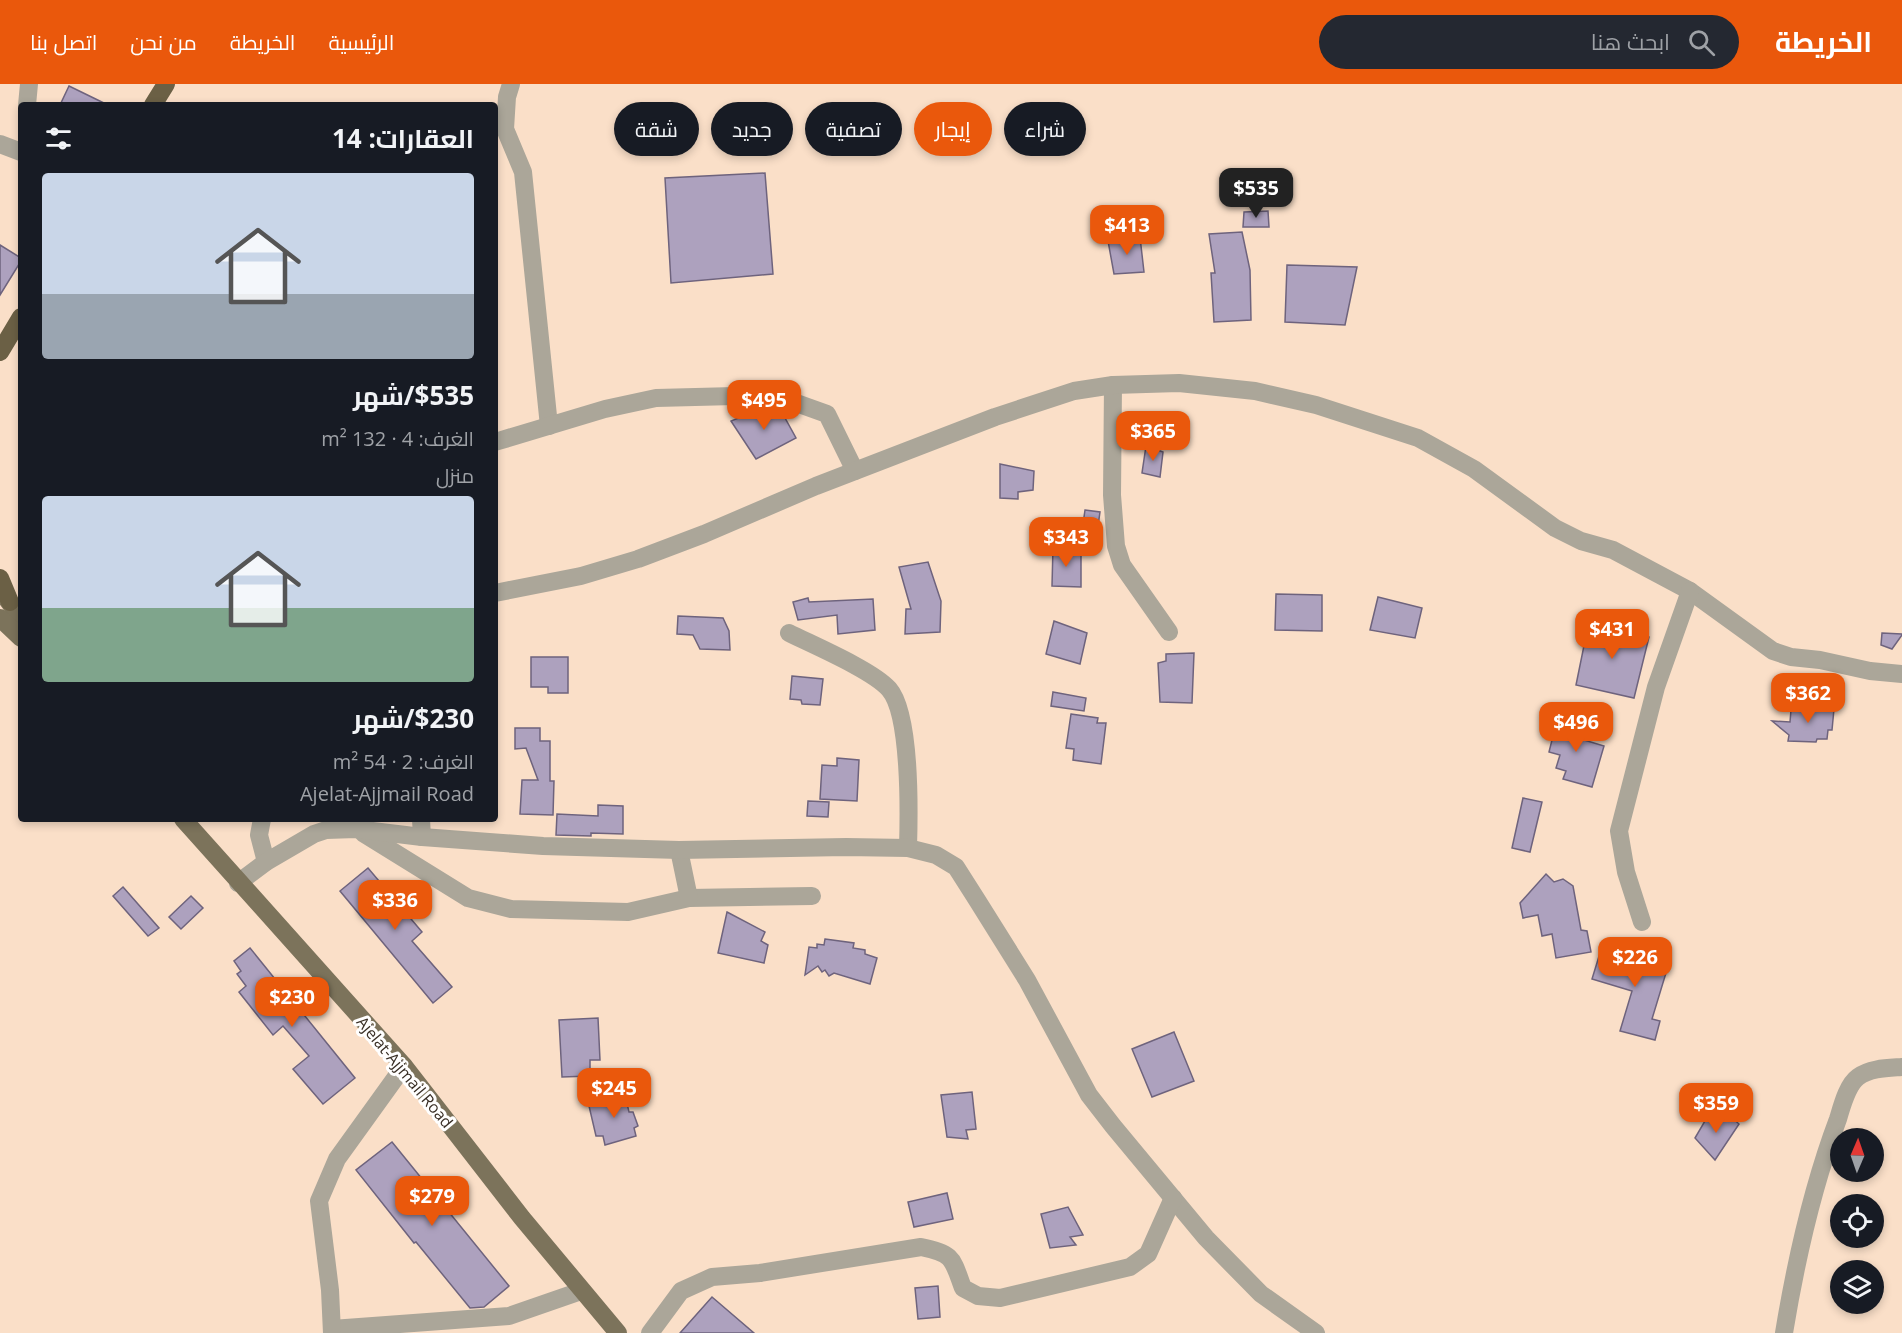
<!DOCTYPE html>
<html lang="ar">
<meta charset="utf-8">
<style>
:root{--surface:#171b24;--page:#242831;--text:#f1f3f6;--muted:#9ea1a6;--accent:#ea580c}
body{margin:0;font-family:"Open Sans",Cairo,sans-serif;background:var(--page);color:var(--text);direction:rtl;height:100vh;display:flex;flex-direction:column;font-size:22px;white-space:nowrap}
*{box-sizing:border-box;margin:0}
p{font-size:20px;color:var(--muted)}
.icon{flex:none;width:33px;height:33px;fill:none;stroke:currentColor;stroke-width:2;stroke-linecap:round;stroke-linejoin:round}
.map{position:relative;flex:1;overflow:hidden;direction:ltr}
.drawer{position:absolute;left:18px;top:18px;width:480px;height:720px;display:flex;flex-direction:column;background:var(--surface);border-radius:6px;box-shadow:0 3px 9px #0003;direction:rtl}
.drawer>*{flex:none}
.banner{position:absolute;left:516px;top:18px;width:570px;height:54px;direction:rtl;display:flex;gap:12px}
.needle{width:39px;rotate:2deg}
.controls{position:absolute;left:1830px;top:1044px;display:grid;gap:12px}
.controls a{display:grid;place-items:center;width:54px;height:54px;border-radius:50%;background:var(--surface);box-shadow:0 3px 9px #0003;font-size:30px}
.price{position:absolute;translate:-50% -51px;padding:0 14px;border-radius:12px;background:var(--accent);color:#fff;font-size:20px;line-height:39px;filter:drop-shadow(0 2px 3px #0008)}
.price::after{content:'';position:absolute;left:50%;top:36px;width:18px;height:14px;margin-left:-9px;background:inherit;clip-path:polygon(0 0,100% 0,50% 100%)}
.price.selected{background:#222;color:#fff}
ul{padding:0;list-style:none}
li{display:grid;align-content:center;gap:12px;height:318px;padding:0 24px}
li span{display:grid;place-items:center;height:186px;border-radius:6px;color:#555}
li>.icon{margin-inline-start:auto}
span .icon{width:108px;height:108px;fill:#fffc;stroke-width:1}
li b{font-size:26px}
h2{display:flex;justify-content:space-between;align-items:center;height:72px;padding:0 24px;font-size:26px}
.chip{padding:0 21px;border-radius:27px;background:var(--surface);box-shadow:0 3px 9px #0003;font-size:21px;line-height:54px}
.chip.selected{background:var(--accent);color:#fff}
header{display:flex;align-items:center;gap:36px;box-sizing:border-box;height:84px;padding:0 30px;background:var(--accent);color:#fff}
header strong{font-size:28px}
nav{display:flex;gap:33px;margin-inline-start:auto;font-size:21px}
.search{width:420px;height:54px;background:var(--page);display:flex;align-items:center;gap:15px;box-sizing:border-box;padding:0 21px;border-radius:33px;color:var(--muted);font-size:22px}
.map>svg:first-child{display:block}
</style>
<header>
<strong>الخريطة</strong>
<div class="search"><svg class="icon" aria-label="search" viewBox="0 0 24 24"><circle cx="10" cy="10" r="6"/><path d="M15 15l6 6"/></svg>ابحث هنا</div>
<nav><a>الرئيسية</a><a>الخريطة</a><a>من نحن</a><a>اتصل بنا</a></nav>
</header>
<div class="map">
<svg width="1902" height="1249" viewBox="0 0 1902 1249">
<rect width="100%" height="100%" fill="#fadfc8"/>
<g fill="#ada1be" stroke="#6e637d" stroke-width="1.5">
<polygon points="69,2 108,21 60,21"/>
<polygon points="765,89 773,190 671,199 665,94"/>
<polygon points="1268,127 1269,143 1243,143 1244,128"/>
<polygon points="1242,148 1250,186 1251,236 1214,238 1211,189 1215,189 1209,150"/>
<polygon points="1140,153 1144,188 1114,190 1108,157"/>
<polygon points="0,161 21,174 21,177 0,211"/>
<polygon points="1287,181 1357,183 1345,241 1285,238"/>
<polygon points="768,322 780,325 796,354 756,375 731,337"/>
<polygon points="1146,362 1163,368 1160,393 1142,389"/>
<polygon points="1000,380 1034,387 1033,406 1018,408 1018,415 1000,414"/>
<polygon points="1085,426 1100,428 1097,449 1082,447"/>
<polygon points="1053,463 1081,468 1081,503 1052,502"/>
<polygon points="928,478 941,517 940,548 905,550 906,525 911,525 899,483"/>
<polygon points="1276,510 1322,511 1322,547 1275,546"/>
<polygon points="1378,513 1422,524 1415,554 1370,546"/>
<polygon points="808,514 809,518 873,515 875,546 838,550 837,531 798,536 793,518"/>
<polygon points="678,532 723,534 729,547 730,566 700,565 693,551 677,550"/>
<polygon points="1054,537 1087,549 1080,580 1046,570"/>
<polygon points="1589,537 1649,553 1634,614 1576,601"/>
<polygon points="1882,549 1902,550 1902,551 1892,565 1881,561"/>
<polygon points="1194,569 1192,619 1160,618 1158,579 1166,577 1166,570"/>
<polygon points="531,573 568,573 568,609 548,609 548,603 531,603"/>
<polygon points="792,592 823,595 820,621 802,620 801,616 790,615"/>
<polygon points="1053,608 1086,614 1084,627 1051,622"/>
<polygon points="1816,621 1820,624 1834,625 1832,646 1828,646 1827,655 1817,655 1816,658 1788,657 1789,651 1772,637 1790,638 1791,626 1804,626 1810,622"/>
<polygon points="1071,630 1098,634 1097,639 1106,639 1101,680 1073,676 1074,665 1066,664"/>
<polygon points="1569,635 1588,640 1584,656 1604,662 1592,703 1563,695 1566,687 1556,684 1560,671 1549,668 1556,640 1566,643"/>
<polygon points="515,644 540,644 540,657 550,657 550,697 554,697 553,731 520,730 522,696 538,696 526,664 515,665"/>
<polygon points="837,674 859,676 857,717 820,715 822,681 837,682"/>
<polygon points="1523,714 1542,718 1530,768 1512,764"/>
<polygon points="808,717 829,718 828,733 807,732"/>
<polygon points="598,721 623,722 623,750 591,749 591,752 556,751 557,730 598,732"/>
<polygon points="368,784 422,848 412,857 452,903 433,919 340,807"/>
<polygon points="1546,790 1554,798 1563,795 1573,802 1581,846 1587,847 1591,868 1556,874 1552,850 1542,852 1538,831 1523,834 1520,819"/>
<polygon points="123,803 159,844 148,852 113,812"/>
<polygon points="191,812 203,824 181,845 169,833"/>
<polygon points="727,828 765,848 761,857 768,861 764,879 718,869"/>
<polygon points="825,855 854,859 853,864 865,866 865,870 877,874 870,900 834,889 829,892 825,886 822,888 818,882 805,891 809,863 817,864 817,860 824,861"/>
<polygon points="1616,863 1669,879 1652,935 1660,937 1655,956 1620,947 1632,907 1592,895 1600,869 1614,873"/>
<polygon points="250,864 355,994 323,1020 293,985 309,972 283,942 273,951 239,908 246,902 237,890 241,887 234,877"/>
<polygon points="598,934 600,976 590,976 590,992 562,993 559,936"/>
<polygon points="1174,948 1194,997 1152,1013 1132,965"/>
<polygon points="624,1007 629,1028 633,1028 638,1042 634,1044 636,1052 605,1061 603,1052 596,1052 589,1022 609,1017 607,1011"/>
<polygon points="972,1008 976,1045 966,1046 968,1055 947,1053 941,1011"/>
<polygon points="1709,1030 1721,1037 1728,1030 1739,1040 1715,1076 1695,1054"/>
<polygon points="392,1058 509,1202 484,1223 470,1224 416,1158 414,1159 356,1086"/>
<polygon points="947,1109 953,1135 914,1143 908,1118"/>
<polygon points="1068,1123 1083,1151 1070,1153 1076,1161 1050,1164 1041,1130"/>
<polygon points="938,1202 940,1233 918,1235 915,1204"/>
<polygon points="712,1213 754,1249 680,1249"/>
</g>
<g fill="none" stroke-linecap="round" stroke-linejoin="round">
<g stroke="#aba699" stroke-width="18">
<polyline points="511,0 507,13 505,45 523,88 549,342"/>
<polyline points="27,21 29,0"/>
<polyline points="0,60 21,68"/>
<polyline points="1113,301 1112,411 1116,462 1122,481 1169,548"/>
<polyline points="495,358 605,325 656,314 774,311 827,330 855,387"/>
<polyline points="495,509 581,492 638,475 704,450 816,402 995,333 1074,307 1113,301 1179,299 1255,307 1316,321 1418,354 1474,385 1555,444 1581,457 1613,466 1690,507 1773,567 1791,573 1820,576 1870,587 1902,590"/>
<path d="M789,549C813,561 872,586 889,605C911,630 909,731 908,764"/>
<polyline points="262,735 259,751 266,778"/>
<polyline points="421,735 422,753"/>
<polyline points="363,749 468,814 511,825 628,828 689,814 812,812"/>
<polyline points="679,766 689,814"/>
<polyline points="238,799 266,778 314,750 326,746 356,745 422,753 543,762 679,766 846,763 908,764 936,771 956,783 977,816 1027,896 1089,1011 1113,1042 1206,1154 1261,1210 1316,1249"/>
<polyline points="1642,838 1626,788 1619,747 1656,603 1690,507"/>
<polyline points="332,1245 509,1232 581,1207"/>
<polyline points="332,1249 330,1206 319,1117 337,1075 404,982"/>
<path d="M650,1249L681,1207L712,1193L760,1189L921,1163C954,1170 952,1174 963,1204L978,1212L1000,1214L1130,1183L1148,1170L1173,1114"/>
<path d="M1784,1249C1796,1176 1812,1104 1838,1035C1842,1022 1847,1001 1858,993C1870,984 1888,984 1902,983"/>
</g>
<g stroke="#7c735b" stroke-width="18">
<polyline points="1,507 21,534"/>
<polyline points="0,534 21,554"/>
<polyline points="183,735 404,982 522,1134 618,1249"/>
</g>
<g stroke="#6b6045" stroke-width="18">
<polyline points="153,21 166,0"/>
<polyline points="0,268 21,233"/>
<polyline points="0,494 10,518"/>
</g>
</g>
<g text-anchor="middle" stroke-width="6" stroke-linejoin="round" paint-order="stroke">
<g font-size="16" fill="#382e25" stroke="#fff">
<text transform="translate(405 988) rotate(50)" y="6">Ajelat-Ajjmail Road</text>
</g>
</g>
</svg>
<div class="controls">
<a><svg class="needle" viewBox="-14 -14 28 28"><path d="M0-13l5 13h-10z" fill="#e53935"/><path d="M0 13l5-13h-10z" fill="#9ea1a6"/></svg></a>
<a><svg class="icon" aria-label="locate" viewBox="0 0 24 24"><circle cx="12" cy="12" r="6"/><path d="M12 2v4M12 18v4M2 12h4M18 12h4"/></svg></a>
<a><svg class="icon" aria-label="layers" viewBox="0 0 24 24"><path d="M12 4l9 5-9 5-9-5zM3 14l9 5 9-5"/></svg></a>
</div>
<b class="price selected" style="left:1256px;top:135px">$535</b>
<b class="price" style="left:1127px;top:172px">$413</b>
<b class="price" style="left:764px;top:347px">$495</b>
<b class="price" style="left:1153px;top:378px">$365</b>
<b class="price" style="left:1066px;top:484px">$343</b>
<b class="price" style="left:1612px;top:576px">$431</b>
<b class="price" style="left:1808px;top:640px">$362</b>
<b class="price" style="left:1576px;top:669px">$496</b>
<b class="price" style="left:395px;top:847px">$336</b>
<b class="price" style="left:1635px;top:904px">$226</b>
<b class="price" style="left:292px;top:944px">$230</b>
<b class="price" style="left:614px;top:1035px">$245</b>
<b class="price" style="left:1716px;top:1050px">$359</b>
<b class="price" style="left:432px;top:1143px">$279</b>
<div class="banner">
<a class="chip">شراء</a>
<a class="chip selected">إيجار</a>
<a class="chip">تصفية</a>
<a class="chip">جديد</a>
<a class="chip">شقة</a>
</div>
<section class="drawer">
<h2>العقارات: 14<svg class="icon" aria-label="filters" viewBox="0 0 24 24"><path d="M4 7h16M4 17h16"/><circle cx="9" cy="7" r="2"/><circle cx="15" cy="17" r="2"/></svg></h2>
<ul>
<li><span style="background:linear-gradient(#c9d6e8 65%,#9aa5b1 0)"><svg class="icon" aria-label="home" viewBox="0 0 24 24"><path d="M3 11l9-7 9 7M6 9v11h12V9"/></svg></span><div><b>$535/شهر</b><p>الغرف: 4 · 132 m²</p><p>منزل</p></div></li>
<li><span style="background:linear-gradient(#c9d6e8 60%,#7fa58c 0)"><svg class="icon" aria-label="home" viewBox="0 0 24 24"><path d="M3 11l9-7 9 7M6 9v11h12V9"/></svg></span><div><b>$230/شهر</b><p>الغرف: 2 · 54 m²</p><p>Ajelat-Ajjmail Road</p></div></li>
</ul>
</section>
</div>
